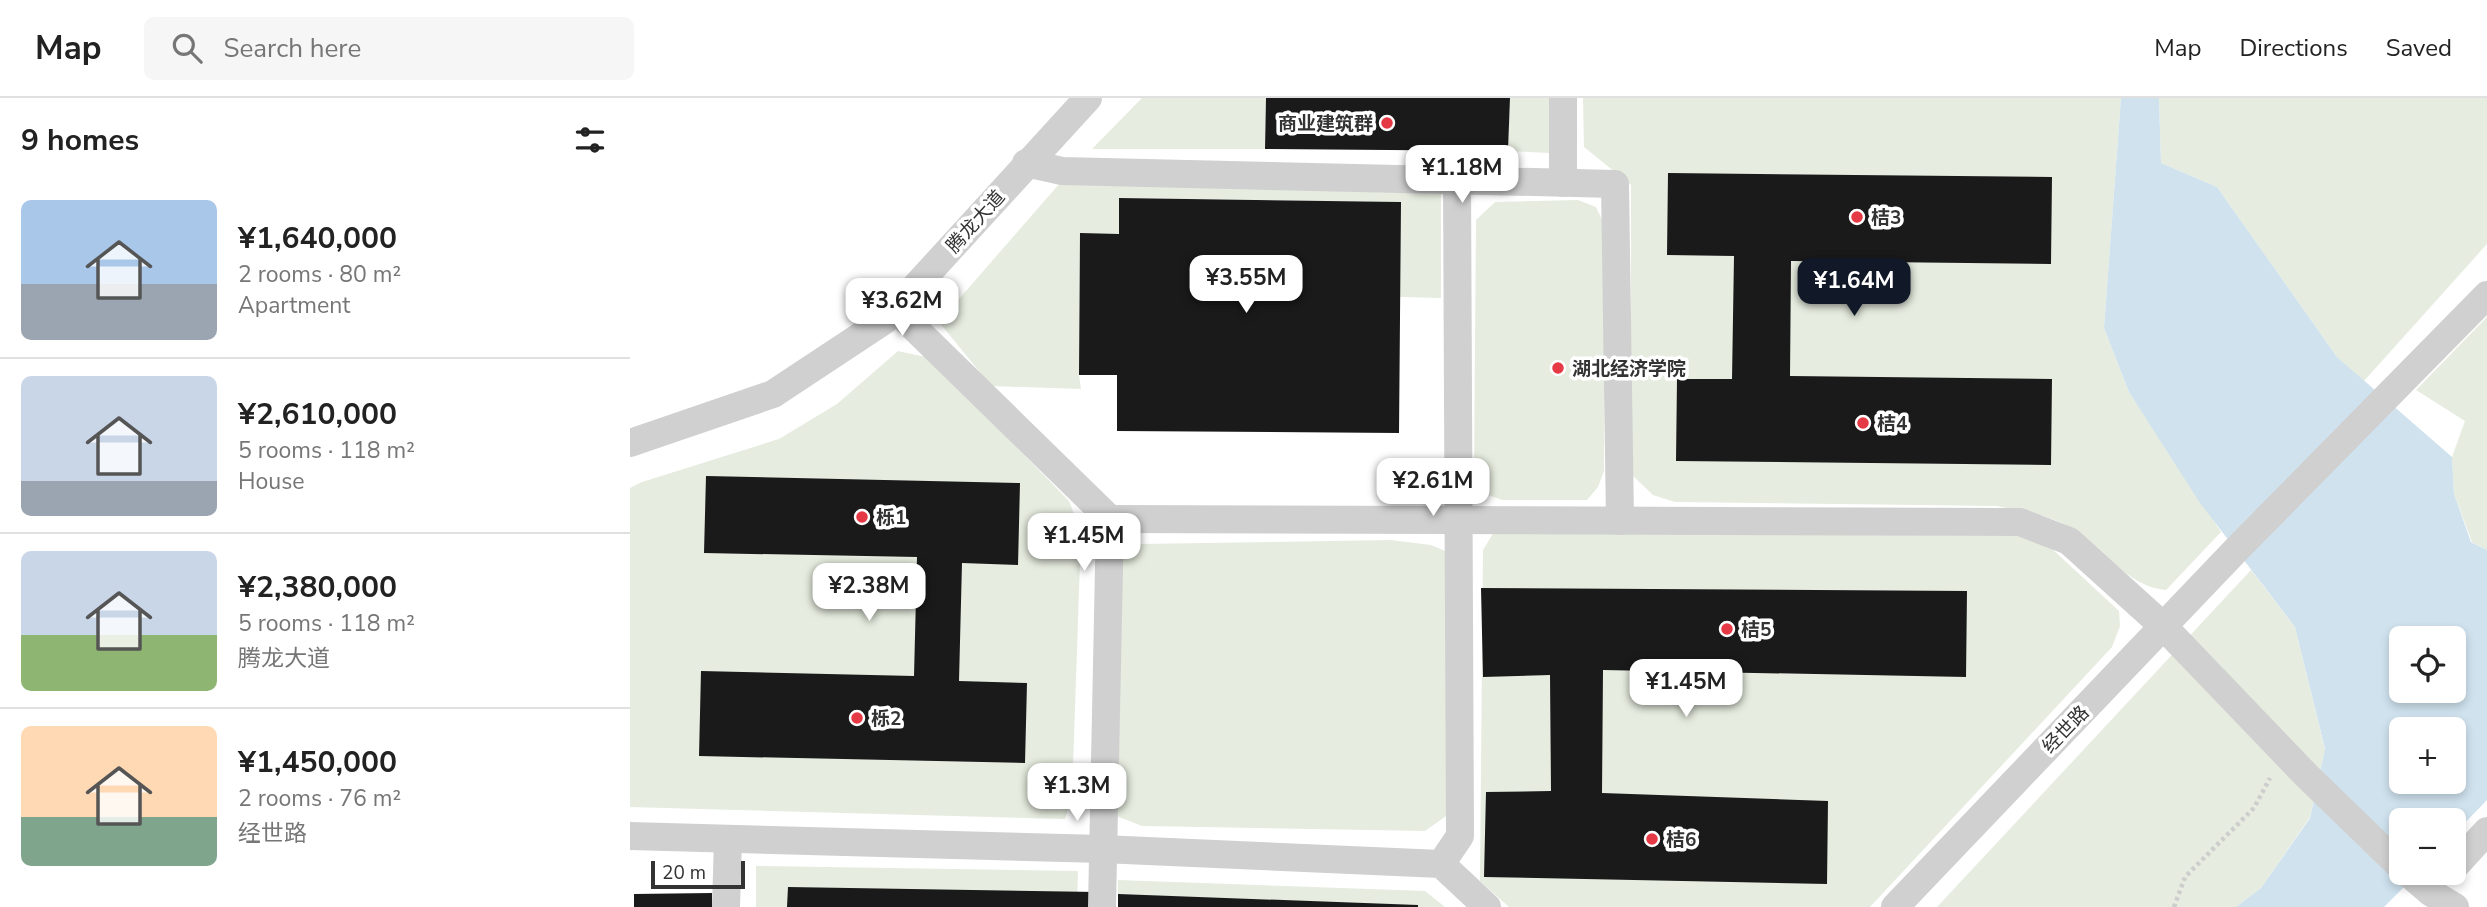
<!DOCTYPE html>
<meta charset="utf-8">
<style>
:root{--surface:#fff;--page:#f6f6f6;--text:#222;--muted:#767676;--line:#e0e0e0;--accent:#111827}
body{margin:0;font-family:"Nunito Sans","Noto Sans SC",sans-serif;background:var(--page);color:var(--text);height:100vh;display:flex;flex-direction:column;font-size:26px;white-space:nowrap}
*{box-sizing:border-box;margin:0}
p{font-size:23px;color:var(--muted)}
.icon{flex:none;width:38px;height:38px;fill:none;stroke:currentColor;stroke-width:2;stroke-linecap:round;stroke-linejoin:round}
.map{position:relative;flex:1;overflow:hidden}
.sheet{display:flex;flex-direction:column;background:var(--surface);width:630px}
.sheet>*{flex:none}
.buttons{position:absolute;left:1759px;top:528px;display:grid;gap:14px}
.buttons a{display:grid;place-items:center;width:77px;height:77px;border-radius:10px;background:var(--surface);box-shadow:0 4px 10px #0003;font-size:35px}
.scale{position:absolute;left:21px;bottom:18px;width:94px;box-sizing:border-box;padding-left:7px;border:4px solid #333;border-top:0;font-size:19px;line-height:24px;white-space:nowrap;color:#333;-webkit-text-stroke:5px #fff;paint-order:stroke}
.price{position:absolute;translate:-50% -60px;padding:0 16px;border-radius:14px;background:#fff;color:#222;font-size:23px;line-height:46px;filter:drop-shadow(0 2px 4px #0008)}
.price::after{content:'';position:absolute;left:50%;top:42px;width:21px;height:16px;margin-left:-10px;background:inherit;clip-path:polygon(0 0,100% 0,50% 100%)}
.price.current{background:var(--accent);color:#fff}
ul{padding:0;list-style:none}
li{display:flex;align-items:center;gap:21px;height:175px;padding:0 21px}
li+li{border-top:2px solid var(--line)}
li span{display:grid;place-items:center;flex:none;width:196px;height:140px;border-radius:10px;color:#555}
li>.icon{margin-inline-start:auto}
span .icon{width:84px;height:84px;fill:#fffc;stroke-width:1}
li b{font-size:30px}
h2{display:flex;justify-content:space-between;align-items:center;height:84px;padding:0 21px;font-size:30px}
header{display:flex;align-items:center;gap:42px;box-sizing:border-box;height:98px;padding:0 35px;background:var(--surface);border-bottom:2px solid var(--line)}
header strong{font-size:33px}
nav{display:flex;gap:38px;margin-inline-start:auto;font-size:24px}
.search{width:490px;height:63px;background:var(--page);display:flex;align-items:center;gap:18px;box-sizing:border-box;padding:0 24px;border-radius:10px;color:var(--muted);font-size:26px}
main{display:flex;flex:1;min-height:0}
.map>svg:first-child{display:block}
</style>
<header>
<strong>Map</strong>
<div class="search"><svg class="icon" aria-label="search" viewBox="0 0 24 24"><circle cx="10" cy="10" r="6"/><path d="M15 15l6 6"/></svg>Search here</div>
<nav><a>Map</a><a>Directions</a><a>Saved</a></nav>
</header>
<main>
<section class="sheet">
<h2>9 homes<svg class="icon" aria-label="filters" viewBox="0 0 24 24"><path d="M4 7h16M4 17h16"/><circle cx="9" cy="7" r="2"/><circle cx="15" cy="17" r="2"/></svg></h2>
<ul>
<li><span style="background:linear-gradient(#a9c7e8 60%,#9aa5b1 0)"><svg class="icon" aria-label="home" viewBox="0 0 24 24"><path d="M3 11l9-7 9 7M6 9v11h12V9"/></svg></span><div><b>¥1,640,000</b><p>2 rooms · 80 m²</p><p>Apartment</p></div></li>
<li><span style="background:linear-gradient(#c9d6e8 75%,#9aa5b1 0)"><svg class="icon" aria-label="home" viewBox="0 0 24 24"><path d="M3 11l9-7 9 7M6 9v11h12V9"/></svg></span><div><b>¥2,610,000</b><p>5 rooms · 118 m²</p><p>House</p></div></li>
<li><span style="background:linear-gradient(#c9d6e8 60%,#8fb573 0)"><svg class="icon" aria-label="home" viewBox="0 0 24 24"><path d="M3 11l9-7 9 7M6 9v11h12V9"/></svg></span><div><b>¥2,380,000</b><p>5 rooms · 118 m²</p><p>腾龙大道</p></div></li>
<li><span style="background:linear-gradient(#ffd9b3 65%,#7fa58c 0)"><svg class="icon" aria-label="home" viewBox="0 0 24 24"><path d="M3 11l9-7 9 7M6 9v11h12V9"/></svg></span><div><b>¥1,450,000</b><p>2 rooms · 76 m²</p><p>经世路</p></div></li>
</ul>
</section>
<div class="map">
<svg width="1857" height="809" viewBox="0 0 1857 809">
<rect width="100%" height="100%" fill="#fff"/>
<g fill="#e6ecdf">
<polygon points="512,0 636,0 635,51 462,51"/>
<polygon points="880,0 920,0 920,55 878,53"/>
<path d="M953,0H1491L1474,230L1499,294L1591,434L1536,492C1497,489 1473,449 1441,430C1418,416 1392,413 1367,408L1045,404L1023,397L1001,376V87L954,49Z"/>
<polygon points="1529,0 1857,0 1857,146 1734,283 1707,259 1587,89 1531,65"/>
<polygon points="430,85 811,96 811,200 770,199 770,104 489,100 489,136 450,136 449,277 451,291 361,288 309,224"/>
<polygon points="948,102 966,109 975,128 974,373 968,389 957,402 872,402 858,397 844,377 846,122 865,104"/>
<polygon points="1857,219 1857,452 1842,444 1824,396 1822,359 1835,323 1786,292"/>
<polygon points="268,253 300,260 439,403 451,434 442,698 435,721 0,709 0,390 12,384 149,341 207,306"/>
<polygon points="864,434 1395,438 1420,449 1489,513 1490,528 1482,549 1240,809 879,809 850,783 853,452"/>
<polygon points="761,442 801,447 820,455 819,716 795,733 512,728 489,719 480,705 491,463 509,446"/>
<polygon points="1621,472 1665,529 1695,652 1680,719 1631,790 1606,809 1307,809"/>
<polygon points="126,768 448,773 447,809 126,809"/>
<polygon points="488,782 795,793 815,809 488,809"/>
</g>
<path fill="#cfe2ee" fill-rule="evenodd" d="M1491,0H1529L1531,65L1587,89L1707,259L1822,359L1824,396L1841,444L1857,452V702L1824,736V723H1771V775H1788L1754,809H1606L1631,790L1680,720L1695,651L1665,529L1570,405L1499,294L1474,230ZM1771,541H1824V593H1771ZM1771,632H1824V684H1771Z"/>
<g fill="#1a1a1a">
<polygon points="636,0 880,0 878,53 635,51"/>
<polygon points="1038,75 1422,79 1421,166 1161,163 1160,278 1422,281 1421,367 1046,363 1047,281 1102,281 1104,158 1037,157"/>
<polygon points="489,100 771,104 769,335 487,333 487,277 449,277 450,135 489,136"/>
<polygon points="76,378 390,385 388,467 332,465 329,583 397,585 395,665 69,658 71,573 284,578 287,459 74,455"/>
<polygon points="851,490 1337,493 1336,579 973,572 972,695 1198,703 1197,786 854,779 856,694 921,693 920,577 853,579"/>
<polygon points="158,789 467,794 466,809 157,809"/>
<polygon points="82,795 82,809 4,809 4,796"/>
<polygon points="488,796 788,807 788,809 488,809"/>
</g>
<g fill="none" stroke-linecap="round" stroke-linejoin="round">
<polyline stroke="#cdcdcd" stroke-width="4.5" stroke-dasharray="3.5 3.5" stroke-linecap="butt" points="1544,809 1555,779 1624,710 1640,680"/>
<g stroke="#d0d0d0" stroke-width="28">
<polyline points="396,65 432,73 985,86 990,423"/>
<polyline points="933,85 933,0"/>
<polyline points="266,212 480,421 472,809"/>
<polyline points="0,345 143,296 255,222 458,0"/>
<polyline points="480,421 1390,424 1439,443 1533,528 1676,677 1771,769"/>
<polyline points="0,738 472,751 811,766 857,809"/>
<polyline points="811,766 830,738 827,82"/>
<polyline points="1824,769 1857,733"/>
<polyline points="1778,775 1800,794 1825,809"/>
<polyline points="96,809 98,741"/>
<polyline points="1265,809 1606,452 1857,197"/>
</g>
</g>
<g fill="#e63946" stroke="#fff" stroke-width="2.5">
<circle cx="757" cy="25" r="7"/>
<circle cx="1227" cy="119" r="7"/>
<circle cx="928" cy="270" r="7"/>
<circle cx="1233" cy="325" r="7"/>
<circle cx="232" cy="419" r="7"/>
<circle cx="1097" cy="531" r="7"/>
<circle cx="227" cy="620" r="7"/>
<circle cx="1022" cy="741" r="7"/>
</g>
<g text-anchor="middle" stroke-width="7" stroke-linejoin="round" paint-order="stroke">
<g font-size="19" font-weight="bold" fill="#333" stroke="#fff" text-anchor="start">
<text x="743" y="32" text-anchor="end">商业建筑群</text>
<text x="1241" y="126">桔3</text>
<text x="942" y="277">湖北经济学院</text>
<text x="1247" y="332">桔4</text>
<text x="246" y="426">栎1</text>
<text x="1111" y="538">桔5</text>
<text x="241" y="627">栎2</text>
<text x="1036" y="748">桔6</text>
</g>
<g font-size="19" fill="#333" stroke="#fff">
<text transform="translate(345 123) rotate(-48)" y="7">腾龙大道</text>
<text transform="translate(1435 631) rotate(-46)" y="7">经世路</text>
</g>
</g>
</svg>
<div class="buttons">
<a><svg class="icon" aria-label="locate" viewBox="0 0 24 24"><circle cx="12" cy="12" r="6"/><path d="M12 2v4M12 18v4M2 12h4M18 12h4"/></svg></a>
<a>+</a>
<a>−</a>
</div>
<div class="scale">20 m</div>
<b class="price" style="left:832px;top:107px">¥1.18M</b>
<b class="price" style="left:616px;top:217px">¥3.55M</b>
<b class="price current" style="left:1224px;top:220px">¥1.64M</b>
<b class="price" style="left:272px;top:240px">¥3.62M</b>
<b class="price" style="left:803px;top:420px">¥2.61M</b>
<b class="price" style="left:454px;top:475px">¥1.45M</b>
<b class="price" style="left:239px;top:525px">¥2.38M</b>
<b class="price" style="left:1056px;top:621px">¥1.45M</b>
<b class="price" style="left:447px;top:725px">¥1.3M</b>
</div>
</main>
